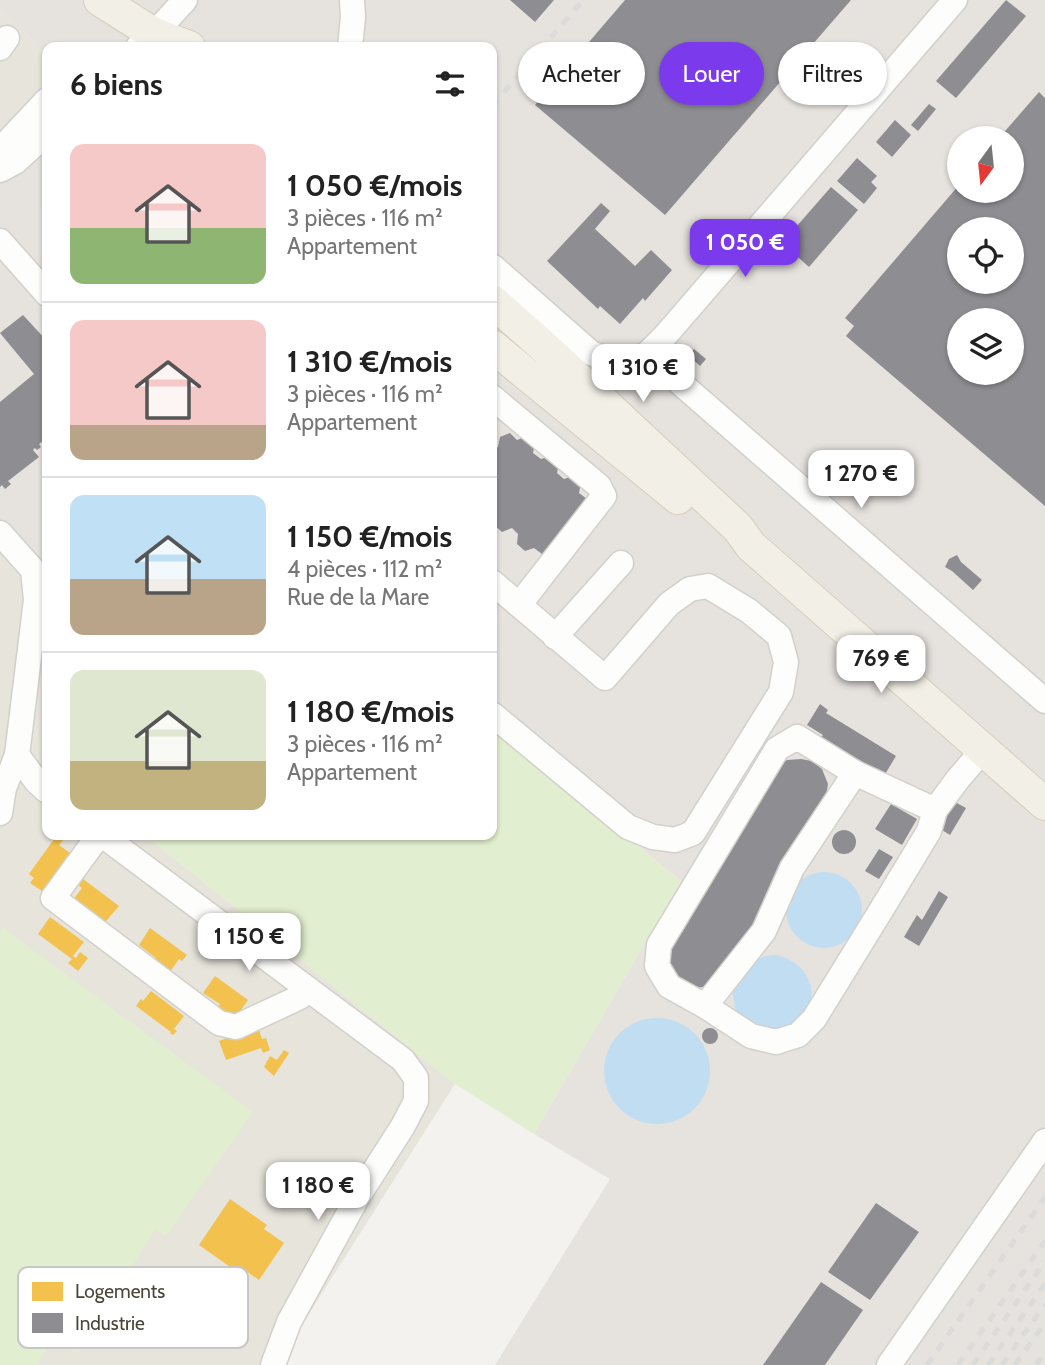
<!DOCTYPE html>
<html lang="fr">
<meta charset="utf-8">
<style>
:root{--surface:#fff;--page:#f2f2f2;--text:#222;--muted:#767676;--line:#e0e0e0;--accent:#7c3aed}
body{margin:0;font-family:Cabin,sans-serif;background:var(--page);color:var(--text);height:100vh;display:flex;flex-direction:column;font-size:26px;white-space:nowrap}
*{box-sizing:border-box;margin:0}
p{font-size:23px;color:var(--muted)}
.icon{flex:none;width:38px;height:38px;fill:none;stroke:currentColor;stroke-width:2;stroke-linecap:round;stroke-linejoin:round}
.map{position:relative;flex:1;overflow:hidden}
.drawer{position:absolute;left:42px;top:42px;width:455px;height:798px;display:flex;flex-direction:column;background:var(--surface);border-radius:14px;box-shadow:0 2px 5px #0004}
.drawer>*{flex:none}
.guide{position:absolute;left:518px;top:42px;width:422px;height:63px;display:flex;gap:14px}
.needle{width:46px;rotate:195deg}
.buttons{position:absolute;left:947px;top:126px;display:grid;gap:14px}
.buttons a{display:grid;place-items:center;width:77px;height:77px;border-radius:50%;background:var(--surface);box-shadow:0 2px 5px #0004;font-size:35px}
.price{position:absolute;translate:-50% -60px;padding:0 16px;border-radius:14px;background:#fff;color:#222;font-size:23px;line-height:46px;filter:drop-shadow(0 2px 4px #0008)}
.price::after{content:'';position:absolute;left:50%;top:42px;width:21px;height:16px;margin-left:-10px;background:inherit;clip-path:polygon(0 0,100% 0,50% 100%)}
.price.on{background:var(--accent);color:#fff}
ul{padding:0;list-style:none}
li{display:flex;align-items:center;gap:21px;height:175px;padding:0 28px}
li+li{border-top:2px solid var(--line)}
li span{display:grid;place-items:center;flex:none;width:196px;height:140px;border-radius:14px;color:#555}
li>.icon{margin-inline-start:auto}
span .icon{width:84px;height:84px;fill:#fffc;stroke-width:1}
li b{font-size:30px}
h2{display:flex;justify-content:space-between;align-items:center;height:84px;padding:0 28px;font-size:30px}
.chip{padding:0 24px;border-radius:32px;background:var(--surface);box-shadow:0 2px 5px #0004;font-size:24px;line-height:63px}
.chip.on{background:var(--accent);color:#fff}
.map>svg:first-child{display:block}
</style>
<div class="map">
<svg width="1045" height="1365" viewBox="0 0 1045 1365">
<rect width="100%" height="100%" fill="#f4f2ee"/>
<g fill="#e7e4dc">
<polygon points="0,9 47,54 47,122 0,163"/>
<polygon points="0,521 47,568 47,700 44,728 47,734 47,835 145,835 455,1084 300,1328 283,1365 0,1365"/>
</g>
<g fill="#e6e2de" fill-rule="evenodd">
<path d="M0,0H1045V1365H495L610,1179L534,1134L681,881L492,726V47H47V54L0,9ZM959,138H1012V191H959ZM959,229H1012V282H959ZM959,320H1012V373H959Z"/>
<polygon points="47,122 47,568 0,520 0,163"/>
</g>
<g fill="#e1eecf">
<polygon points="492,726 681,881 534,1134 455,1084 145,835 492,835"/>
<polygon points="2,927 253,1112 166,1236 156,1229 79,1351 55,1336 37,1365 0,1365 0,934"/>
</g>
<g fill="#e6e3df">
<polygon points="47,201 47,267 19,232"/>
<polygon points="622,485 703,559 611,654 536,591"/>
<polygon points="492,590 580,666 606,691 700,599 734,613 774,644 774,679 758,713 734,743 692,811 648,828 492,703"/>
</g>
<g fill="#c0ddf1">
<circle cx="824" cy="910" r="38"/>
<path d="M775,955C801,959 822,986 806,1012C804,1016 801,1023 797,1025C790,1030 778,1032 771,1034L741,1018L735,1008L733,995L734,986L752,961L766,956Z"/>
<circle cx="657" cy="1071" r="53"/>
</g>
<g fill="#f2c14e">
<polygon points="57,835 63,840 59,845 70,853 68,855 74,860 45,893 30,883 34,878 29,874"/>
<polygon points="83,879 119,906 101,927 70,904 82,888 79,886"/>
<polygon points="50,917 84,942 73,956 76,958 80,952 88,958 78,971 68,963 72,959 38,934"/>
<polygon points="150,928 187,955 182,961 179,959 167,976 151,964 156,958 139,945"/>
<polygon points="215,976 248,1000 236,1017 230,1012 226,1018 216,1010 220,1004 203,993"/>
<polygon points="151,991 184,1016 174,1029 177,1031 173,1035 170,1033 171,1032 136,1006 141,999 143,1001"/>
<polygon points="258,1027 262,1039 266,1038 270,1050 263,1053 261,1048 226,1060 219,1041"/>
<polygon points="284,1050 289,1053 274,1076 264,1067 270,1056 277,1060"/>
<polygon points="230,1199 267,1225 264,1229 284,1243 259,1280 239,1266 236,1271 199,1245"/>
</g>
<g fill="#8d8d92" fill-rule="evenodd">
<polygon points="510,0 554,0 535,22"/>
<polygon points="625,0 851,0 665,215 535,105"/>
<polygon points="1006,0 1026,16 956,98 936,81"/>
<path d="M1039,92L1045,98V506L846,336L854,326L845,318L959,185V191H1012V138H999ZM959,229H1012V282H959ZM959,320H1012V373H959Z"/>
<polygon points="929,104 936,109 918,131 911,125"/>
<polygon points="895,120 911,135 892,157 876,142"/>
<polygon points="857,158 877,176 871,182 877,188 864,204 837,181"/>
<polygon points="831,187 858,210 809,267 782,243"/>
<polygon points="601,203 610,211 595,229 635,266 651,250 672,270 645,301 643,298 620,324 600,306 598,309 547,261"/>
<polygon points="23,315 47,341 47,438 39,444 41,447 37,450 35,448 33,450 39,457 8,481 11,484 5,489 2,485 0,487 0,402 34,374 0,333"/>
<polygon points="694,349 706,359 700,366 688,355"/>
<polygon points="510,433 517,440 527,436 535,443 533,453 541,459 550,456 559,463 557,473 564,479 573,476 581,482 579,493 587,499 574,523 564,527 563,536 552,550 542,554 534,548 525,551 517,544 518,534 512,528 502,532 494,525 495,515 492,511 492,449 498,447 500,437"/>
<polygon points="957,555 961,562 982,580 973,590 952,571 945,567 949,559"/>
<polygon points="820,704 828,710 826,713 896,756 884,776 821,737 823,735 807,725"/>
<polygon points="801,759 812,761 822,769 828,784 827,790 825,799 761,906 768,910 747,944 740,941 719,975 703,987 696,988 680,984 664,958 781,764 787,760"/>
<polygon points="953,801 966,808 950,835 937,827"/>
<polygon points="891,804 917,819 902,845 875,829"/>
<circle cx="844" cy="842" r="12"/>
<polygon points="879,849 893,857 879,879 865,871"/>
<polygon points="939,891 948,897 919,946 904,937 917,915 922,920"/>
<circle cx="710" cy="1036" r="8"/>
<polygon points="876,1203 919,1232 870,1300 828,1272"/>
<polygon points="821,1282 863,1310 825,1365 763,1365"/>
</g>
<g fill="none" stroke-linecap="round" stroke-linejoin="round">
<defs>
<g id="minor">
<polyline points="138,47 154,34 185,0"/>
<polyline points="350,47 353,17 352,0"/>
<polyline points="0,48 7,38"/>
<polyline points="0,150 47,100"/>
<polyline points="0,170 15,162 47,133"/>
<polyline points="0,241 47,294"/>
<polyline points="492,266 591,353 621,364 647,354 665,336 955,0"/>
<polyline points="647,354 1045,701"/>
<polyline points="492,397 599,486 604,496 519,605"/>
<polyline points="0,533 33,570 36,600 17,755 37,782 47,791"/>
<polyline points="492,582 605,678 669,604 690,589 708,586 749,611 779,636 786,662 781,692 693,833 675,840 653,837 628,827 492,714"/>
<polyline points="555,637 621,563"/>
<polyline points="855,773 797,737 777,749 659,945 657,966 669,986 705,1006 751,1036 776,1042 798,1035 814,1019 880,912 929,831 935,810 958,779 983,750"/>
<polyline points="0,813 4,788 17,755"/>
<polyline points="99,835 53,898 219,1023 236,1027 300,997 308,989"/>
<polyline points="102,835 403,1060 416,1078 416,1101 403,1126 357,1198 289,1322 273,1365"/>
<polyline points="705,1006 764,931 792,868 855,773 935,810"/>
<polyline points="889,1365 1045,1141"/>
</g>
<g id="major">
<polyline points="100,0 154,34 189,47"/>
<polyline points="492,301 543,346 738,528 751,546 1045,804"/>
<polyline points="492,346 678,498"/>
</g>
</defs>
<use href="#minor" stroke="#d2d0cb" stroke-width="27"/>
<use href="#major" stroke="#d6cebb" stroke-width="34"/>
<use href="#minor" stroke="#fdfdfc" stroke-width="24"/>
<use href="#major" stroke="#f2efe6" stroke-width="32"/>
<g stroke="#dbdbda" stroke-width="5" stroke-dasharray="9 9" stroke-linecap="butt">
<polyline points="492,106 583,0"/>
<polyline points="927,1365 1045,1197"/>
<polyline points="958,1365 1045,1241"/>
<polyline points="973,1365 1045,1261"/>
<polyline points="988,1365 1045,1284"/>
<polyline points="1002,1365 1045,1304"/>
<polyline points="1015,1365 1045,1323"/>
<polyline points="1036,1365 1045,1352"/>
</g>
</g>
<rect x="18" y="1267" width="230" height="81" rx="10" fill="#fff" stroke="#c9c7c4" stroke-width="2"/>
<rect x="32" y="1282" width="31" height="19" fill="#f2c14e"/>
<rect x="32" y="1313" width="31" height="20" fill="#8d8d92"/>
<g font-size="19" fill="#4b4439">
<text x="75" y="1298">Logements</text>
<text x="75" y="1330">Industrie</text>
</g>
</svg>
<div class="buttons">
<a><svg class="needle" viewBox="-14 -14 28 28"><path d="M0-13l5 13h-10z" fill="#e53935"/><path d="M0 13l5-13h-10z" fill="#767676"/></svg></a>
<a><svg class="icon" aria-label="locate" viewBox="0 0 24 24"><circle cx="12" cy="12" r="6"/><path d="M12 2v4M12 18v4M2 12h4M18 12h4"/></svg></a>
<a><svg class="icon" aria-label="layers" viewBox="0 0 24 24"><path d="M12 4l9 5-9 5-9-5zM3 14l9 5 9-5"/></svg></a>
</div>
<b class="price on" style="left:745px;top:279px">1 050 €</b>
<b class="price" style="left:643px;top:404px">1 310 €</b>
<b class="price" style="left:861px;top:510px">1 270 €</b>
<b class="price" style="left:881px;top:695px">769 €</b>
<b class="price" style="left:249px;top:973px">1 150 €</b>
<b class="price" style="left:318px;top:1222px">1 180 €</b>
<div class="guide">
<a class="chip">Acheter</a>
<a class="chip on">Louer</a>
<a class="chip">Filtres</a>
</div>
<section class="drawer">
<h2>6 biens<svg class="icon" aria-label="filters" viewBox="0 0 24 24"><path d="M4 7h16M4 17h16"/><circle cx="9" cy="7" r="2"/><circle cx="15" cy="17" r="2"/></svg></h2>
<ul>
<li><span style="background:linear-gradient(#f6c9c9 60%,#8fb573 0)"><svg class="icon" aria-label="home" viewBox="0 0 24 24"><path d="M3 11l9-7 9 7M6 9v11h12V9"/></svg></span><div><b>1 050 €/mois</b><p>3 pièces · 116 m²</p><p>Appartement</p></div></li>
<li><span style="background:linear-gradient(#f6c9c9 75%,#b9a48a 0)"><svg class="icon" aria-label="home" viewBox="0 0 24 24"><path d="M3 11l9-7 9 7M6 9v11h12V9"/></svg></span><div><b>1 310 €/mois</b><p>3 pièces · 116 m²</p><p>Appartement</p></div></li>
<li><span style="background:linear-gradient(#bfe0f5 60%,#b9a48a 0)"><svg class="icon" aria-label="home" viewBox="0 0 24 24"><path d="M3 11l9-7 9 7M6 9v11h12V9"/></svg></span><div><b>1 150 €/mois</b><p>4 pièces · 112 m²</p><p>Rue de la Mare</p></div></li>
<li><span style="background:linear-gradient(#dfe7d0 65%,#c2b280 0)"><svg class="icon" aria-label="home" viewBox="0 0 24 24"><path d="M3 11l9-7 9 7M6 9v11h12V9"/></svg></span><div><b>1 180 €/mois</b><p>3 pièces · 116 m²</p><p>Appartement</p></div></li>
</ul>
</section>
</div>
